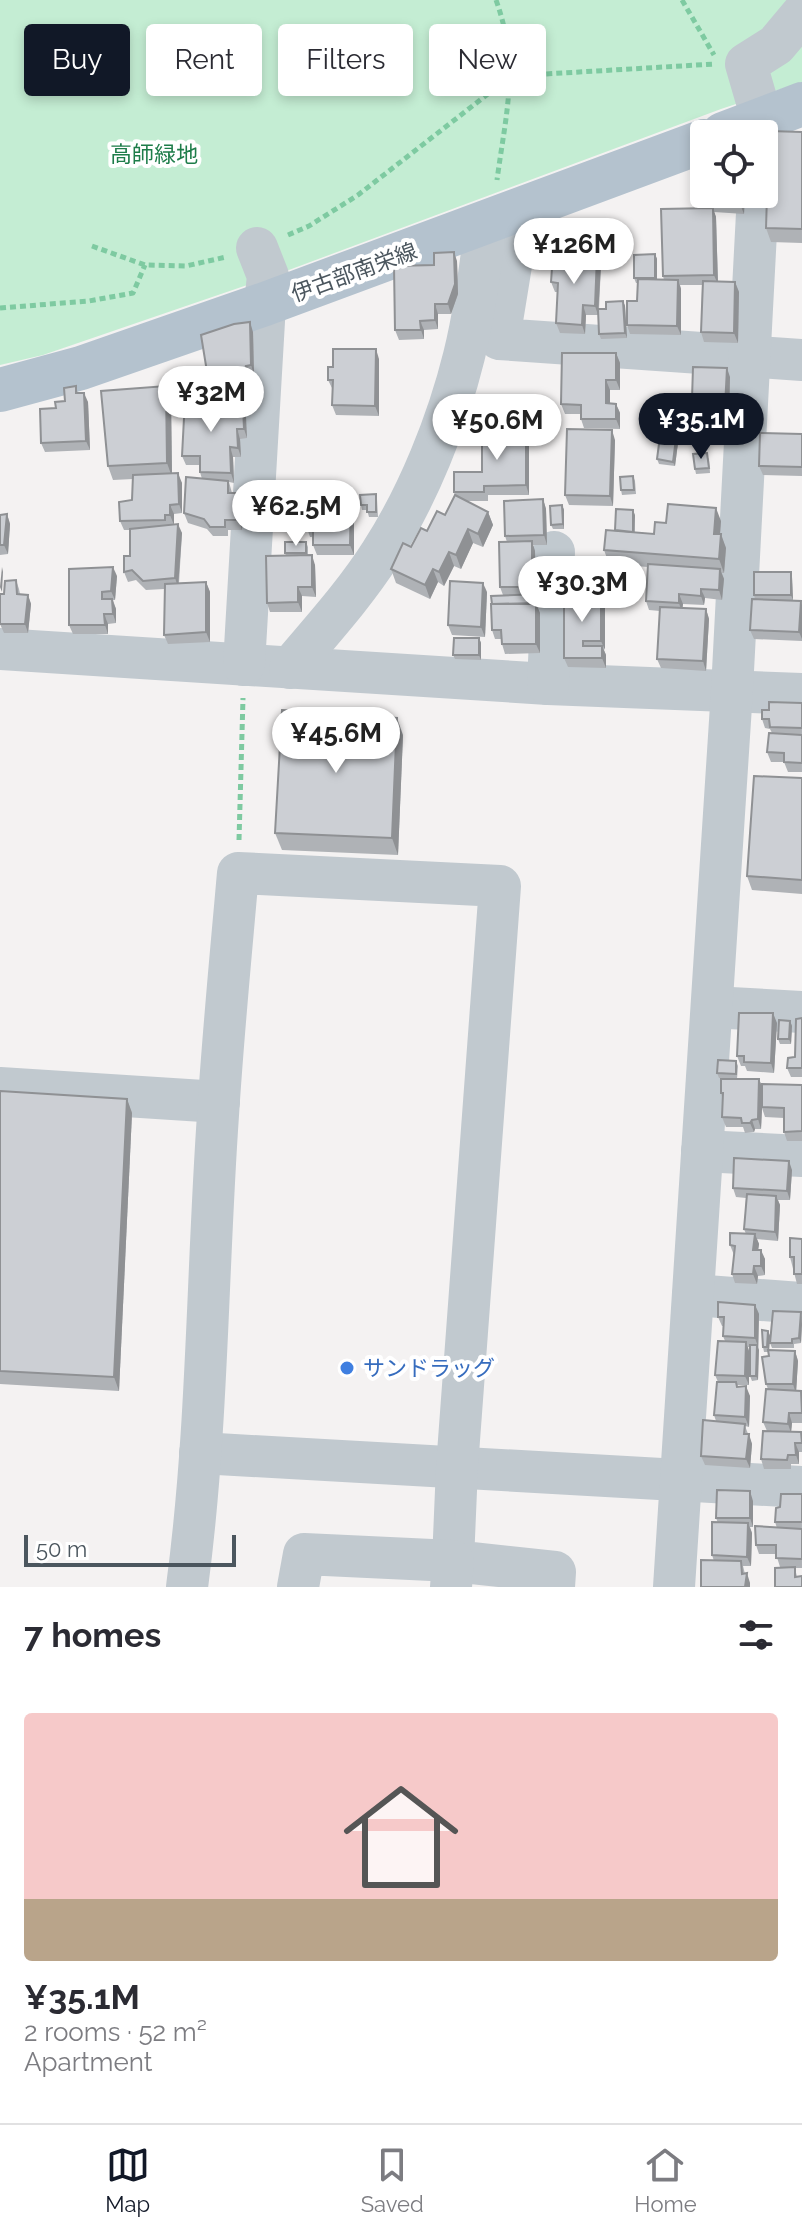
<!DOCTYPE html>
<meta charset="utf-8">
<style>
:root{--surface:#fff;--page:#f7f7f7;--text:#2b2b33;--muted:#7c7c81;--line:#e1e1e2;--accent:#111827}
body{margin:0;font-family:Raleway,"Noto Sans JP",sans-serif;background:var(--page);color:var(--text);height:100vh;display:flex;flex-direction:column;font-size:30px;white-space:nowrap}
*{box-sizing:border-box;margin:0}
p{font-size:26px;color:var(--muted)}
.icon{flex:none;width:44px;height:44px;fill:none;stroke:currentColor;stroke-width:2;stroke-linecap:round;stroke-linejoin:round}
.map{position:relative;height:1587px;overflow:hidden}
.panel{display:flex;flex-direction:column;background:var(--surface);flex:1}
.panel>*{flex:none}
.banner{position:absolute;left:24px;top:24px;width:754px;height:72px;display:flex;gap:16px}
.tools{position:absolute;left:690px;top:120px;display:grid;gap:16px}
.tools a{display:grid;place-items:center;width:88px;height:88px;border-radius:8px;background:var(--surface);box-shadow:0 4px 12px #0003;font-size:40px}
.scale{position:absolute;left:24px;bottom:20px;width:212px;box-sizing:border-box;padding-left:8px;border:4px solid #4b565e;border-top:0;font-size:22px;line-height:28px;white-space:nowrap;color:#4b565e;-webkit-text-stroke:6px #fff;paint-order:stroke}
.price{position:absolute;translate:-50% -68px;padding:0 18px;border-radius:28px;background:#fff;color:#222;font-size:26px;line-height:52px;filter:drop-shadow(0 2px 4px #0008)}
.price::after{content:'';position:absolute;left:50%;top:48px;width:24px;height:18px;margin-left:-12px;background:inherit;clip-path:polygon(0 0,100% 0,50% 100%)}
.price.current{background:var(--accent);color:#fff}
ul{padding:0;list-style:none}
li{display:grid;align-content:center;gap:16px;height:424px;padding:0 24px}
li span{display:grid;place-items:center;height:248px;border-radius:8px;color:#555}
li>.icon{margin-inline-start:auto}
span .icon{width:144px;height:144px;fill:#fffc;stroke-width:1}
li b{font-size:34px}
h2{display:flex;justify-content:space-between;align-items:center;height:96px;padding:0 24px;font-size:34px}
.tag{padding:0 28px;border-radius:8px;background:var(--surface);box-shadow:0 4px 12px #0003;font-size:28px;line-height:72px}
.tag.current{background:var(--accent);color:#fff}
.dock{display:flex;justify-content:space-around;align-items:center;height:112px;border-top:2px solid var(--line);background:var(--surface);font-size:22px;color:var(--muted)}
.dock a{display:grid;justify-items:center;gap:4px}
.dock .current{color:var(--accent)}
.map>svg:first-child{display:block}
</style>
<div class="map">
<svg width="802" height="1587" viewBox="0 0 802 1587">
<rect width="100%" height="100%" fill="#f4f2f2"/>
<polygon fill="#c4edd3" points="0,0 802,0 802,82 721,109 262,280 43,355 0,365"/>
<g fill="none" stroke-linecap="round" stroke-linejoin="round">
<g stroke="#7ecaa1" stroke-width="5" stroke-dasharray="6 4" stroke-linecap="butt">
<path d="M496,0C520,67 506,112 497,180"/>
<polyline points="682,0 714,55"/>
<polyline points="288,235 309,226 358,195 511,76 715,64"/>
<polyline points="92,246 145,265 186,266 226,257"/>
<polyline points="0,308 89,301 133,293 145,265"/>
<polyline points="239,840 243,698"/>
</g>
<g stroke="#c1c9cf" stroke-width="42">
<polyline points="761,134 762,119 746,64 776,45 802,14"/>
<polyline points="520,210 499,339 802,360"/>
<polyline points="0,649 548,684 802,694"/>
<polyline points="244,665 265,304 268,276 257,248"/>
<path d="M290,668C321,631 355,594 381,553C418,496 448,421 464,356C475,312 480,267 486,223"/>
<polyline points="548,684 554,552"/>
<polyline points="712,1007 802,1012"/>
<polyline points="0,1088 219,1102"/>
<polyline points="702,1151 802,1156"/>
<polyline points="693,1295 802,1303"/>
<polyline points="200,1453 802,1487"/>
<path d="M187,1587C208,1430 207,1272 218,1115C223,1034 231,953 238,873L500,886L457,1467L453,1561L555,1572L554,1587"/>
<polyline points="298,1587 304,1554 453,1561 451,1587"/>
<polyline points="674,1587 732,690 758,194"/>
</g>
<g stroke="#b4c2ce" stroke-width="44">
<polyline points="723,134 802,104"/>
<polyline points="0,390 81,368 265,304 704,141"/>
</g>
</g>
<g fill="#afb2b6">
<polygon points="802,132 802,243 771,242 766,228"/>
<polygon points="704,194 745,194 744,214 714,212 716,217 718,282 735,282 739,292 738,343 704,342 701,332 702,285 680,285 681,289 681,335 630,334 627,325 637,301 638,283 636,283 634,278 655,254 657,259 657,279 664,280 663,276 696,208 694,202"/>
<polygon points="608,231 606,261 599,261 601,265 599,309 606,309 623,301 625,306 627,338 601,339 599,334 598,315 586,315 585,334 560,333 556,323 558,292 555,292 551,282 567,254 566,250"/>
<polygon points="457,261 458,294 451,314 438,314 438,329 424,330 424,339 399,340 395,330 434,265"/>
<polygon points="253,332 254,374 249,375 251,382 250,382 252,387 253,414 245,414 247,438 240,439 241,457 233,457 234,483 229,482 232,493 243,503 242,530 228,530 228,536 213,536 207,529 188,523 184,513 202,479 200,472 200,465 186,465 182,456 201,398 199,392 211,384 208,378"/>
<polygon points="616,353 620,363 620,390 610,390 610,403 616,404 620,413 620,429 584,428 581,419 581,414 565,414 561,404"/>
<polygon points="379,359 379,416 336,415 332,405 333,390 328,380 333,367"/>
<polygon points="730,377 729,417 713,416 712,432 685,431 681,421 692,399"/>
<polygon points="76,386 78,393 88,402 90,450 45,452 41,443 56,408 65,401"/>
<polygon points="166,386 171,400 172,474 182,483 182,513 174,514 174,524 182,533 179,583 206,582 210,592 210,642 168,644 164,635 164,589 146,590 136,580 128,582 124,572 130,556 130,530 124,530 120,521 132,500 133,479 113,480 108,466"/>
<polygon points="510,434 529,443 529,495 488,495 488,501 467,501 488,512 493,525 483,547 473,543 461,569 454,566 444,586 438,582 430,599 396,583 391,569 427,531 445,515 455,496 454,492 482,472"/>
<polygon points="802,434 802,476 763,475 759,466"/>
<polygon points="615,440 613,506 569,505 565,495"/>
<polygon points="678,443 675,466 659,464 657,459"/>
<polygon points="709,458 710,473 696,474 695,469"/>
<polygon points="633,476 635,481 636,494 622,495 621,490"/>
<polygon points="377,499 378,517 369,517 367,510 362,510 361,505"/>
<polygon points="543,499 546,509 547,545 533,545 535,551 536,594 541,599 542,608 538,608 540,613 540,653 505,654 502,644 502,639 495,639 492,630 503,595 500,587 507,542 505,536"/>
<polygon points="354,500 354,555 317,555 313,545 313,537 310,537 307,528"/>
<polygon points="562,505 564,510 564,529 553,529 551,525"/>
<polygon points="7,514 10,524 8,554 0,555 0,515"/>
<polygon points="635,515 635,532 654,534 666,523 721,521 720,534 726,548 724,573 722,573 724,579 722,600 705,598 704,605 683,604 682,608 706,609 709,619 706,671 661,668 657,659 660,611 649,610 646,601 648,567 609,564 604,550 615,530"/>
<polygon points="306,542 308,547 308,555 315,565 316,597 302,596 302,612 270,612 267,603 286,556 285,553"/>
<polygon points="791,572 792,577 793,600 802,605 802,641 754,639 750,630 755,599 754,595"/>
<polygon points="117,576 115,600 113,600 116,609 116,623 108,624 108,634 73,634 69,625"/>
<polygon points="16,580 19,589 20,594 28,595 31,604 28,633 4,633 0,624 4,594"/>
<polygon points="487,592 485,637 452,635 448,625"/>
<polygon points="605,602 604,650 606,655 606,668 568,667 564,658"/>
<polygon points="479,638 481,643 481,660 455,659 453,655"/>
<polygon points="802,703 802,772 788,772 784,762 771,762 767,752 772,733 770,729 765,728 762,719 769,710"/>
<polygon points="403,735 398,855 282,850 275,833"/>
<polygon points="802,778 802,894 752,890 747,876"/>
<polygon points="802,1018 802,1077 791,1077 787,1068 795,1057"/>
<polygon points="790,1021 792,1026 791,1044 780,1044 778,1039"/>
<polygon points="777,1023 774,1073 747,1071 745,1066 741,1066 737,1056"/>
<polygon points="736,1061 738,1066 737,1079 719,1078 717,1073"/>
<polygon points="759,1079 762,1088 802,1085 802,1141 787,1141 784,1132 784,1118 765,1117 762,1108 761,1129 755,1129 754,1132 745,1133 743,1127 726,1127 722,1117 723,1100 721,1093"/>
<polygon points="0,1091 127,1099 132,1113 119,1391 0,1384"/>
<polygon points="792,1170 790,1200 778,1200 780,1205 778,1241 757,1239 759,1244 758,1250 765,1259 765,1275 758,1276 757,1284 735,1283 732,1274 734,1255 730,1245 746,1234 744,1229 746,1198 736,1197 733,1188"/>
<polygon points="802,1239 802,1284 797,1284 790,1257"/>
<polygon points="755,1305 759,1314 758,1380 752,1381 750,1376 750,1347 748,1347 749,1351 749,1385 737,1385 738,1387 750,1396 749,1427 745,1426 752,1444 750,1468 705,1465 701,1456 716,1421 714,1415 718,1382 715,1375 725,1341 723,1336 724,1326 722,1326 718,1317"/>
<polygon points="802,1316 801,1343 794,1344 794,1348 772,1348 770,1343"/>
<polygon points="768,1331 770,1336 769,1350 795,1351 798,1361 796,1391 802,1394 802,1423 792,1423 791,1432 802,1434 802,1452 799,1452 799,1464 791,1464 791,1469 764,1469 761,1459 767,1431 763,1422 768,1389 766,1384 769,1356 769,1352 764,1352 763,1347"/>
<polygon points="802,1494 802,1568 795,1568 797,1577 802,1587 788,1568 780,1567 776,1554 759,1554 756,1545 777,1528 775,1522 780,1507"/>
<polygon points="753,1501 753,1527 750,1527 752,1533 751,1566 743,1566 745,1574 750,1583 714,1561 712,1555 718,1523 716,1518"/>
</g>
<g fill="#8f9194">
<polygon points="741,194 745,194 744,214 740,204"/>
<polygon points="713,208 716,217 718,285 714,275"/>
<polygon points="604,222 608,231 606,261 603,252"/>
<polygon points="454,252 457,261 458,294 451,314 448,304"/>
<polygon points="655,254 657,259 657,283 655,278"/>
<polygon points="597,256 601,265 598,315 595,306"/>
<polygon points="678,280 681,289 681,335 677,326"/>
<polygon points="735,282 739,292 738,343 734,333"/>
<polygon points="623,301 625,306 627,338 625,333"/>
<polygon points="435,304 438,314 438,329 435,320"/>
<polygon points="583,305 586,315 585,334 582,325"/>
<polygon points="420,321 424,330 424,339 421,330"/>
<polygon points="250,322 253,332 254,374 251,365"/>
<polygon points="376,349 379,359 379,416 375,406"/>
<polygon points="616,353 620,363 620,390 616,380"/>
<polygon points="727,368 730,377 729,417 725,407"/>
<polygon points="248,377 252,387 253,414 249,405"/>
<polygon points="606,380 610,390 610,413 606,403"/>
<polygon points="166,386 171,400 172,477 167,463"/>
<polygon points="84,393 88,402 90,450 86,441"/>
<polygon points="616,404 620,413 620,429 616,419"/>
<polygon points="243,406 246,416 247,438 244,429"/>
<polygon points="709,406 713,416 712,432 709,422"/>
<polygon points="237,429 240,439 241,457 238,448"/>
<polygon points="612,430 615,440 613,506 610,496"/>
<polygon points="526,434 529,443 529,495 526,485"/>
<polygon points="676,438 678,443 675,466 673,462"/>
<polygon points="230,447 233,457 234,483 231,473"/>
<polygon points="178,473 182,483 182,513 179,504"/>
<polygon points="351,491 354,500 354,555 350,545"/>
<polygon points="240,493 243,503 242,530 239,520"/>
<polygon points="543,499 546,509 547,545 544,535"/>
<polygon points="170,505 174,514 174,525 170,515"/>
<polygon points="562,505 564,510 564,529 563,524"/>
<polygon points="716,508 721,521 719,547 714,534"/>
<polygon points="633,510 635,515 634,537 633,532"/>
<polygon points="488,512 493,525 483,547 478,534"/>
<polygon points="7,514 10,524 8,554 4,545"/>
<polygon points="178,524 182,533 178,587 175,578"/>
<polygon points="468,529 473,543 461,569 456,555"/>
<polygon points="721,534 726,548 724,573 719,559"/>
<polygon points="532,541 535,551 536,597 532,587"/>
<polygon points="449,552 454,566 444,586 439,572"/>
<polygon points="312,555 315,565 316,597 312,587"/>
<polygon points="2,567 3,572 2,592 0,587"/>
<polygon points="113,567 117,576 115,600 111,591"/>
<polygon points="433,569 438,582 430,599 425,585"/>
<polygon points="720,569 724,579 722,600 719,590"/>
<polygon points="791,572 792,577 793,600 791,595"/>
<polygon points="206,582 210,592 210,642 206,632"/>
<polygon points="483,583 487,592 485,637 481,627"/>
<polygon points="298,587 302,596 302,612 298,602"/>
<polygon points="701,589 705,598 704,605 701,596"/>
<polygon points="601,592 605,602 605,650 601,641"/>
<polygon points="679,594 683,604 682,613 679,603"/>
<polygon points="28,595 31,604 28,633 25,624"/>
<polygon points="112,599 116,609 116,623 113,614"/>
<polygon points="801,601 802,605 802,639 799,632"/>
<polygon points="536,604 540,613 540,653 536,644"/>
<polygon points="706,609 709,619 706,671 703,661"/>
<polygon points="104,614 108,624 108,634 105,625"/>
<polygon points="479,638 481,643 481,660 479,655"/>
<polygon points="602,646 606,655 606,668 602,658"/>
<polygon points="397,718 403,735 398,855 392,838"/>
<polygon points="773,1013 777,1023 774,1073 771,1063"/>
<polygon points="790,1021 792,1026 791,1044 789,1039"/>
<polygon points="759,1079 763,1089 761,1129 758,1119"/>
<polygon points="127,1099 132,1113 119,1391 114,1377"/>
<polygon points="752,1120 755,1129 754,1132 750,1123"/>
<polygon points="789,1161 792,1170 790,1200 787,1191"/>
<polygon points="776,1196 780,1205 778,1241 775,1232"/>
<polygon points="755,1234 759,1244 757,1259 753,1250"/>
<polygon points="761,1250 765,1259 765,1275 761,1266"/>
<polygon points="754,1266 758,1276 757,1284 753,1274"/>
<polygon points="755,1305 759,1314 758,1347 755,1338"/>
<polygon points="801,1312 802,1325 801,1343 799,1338"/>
<polygon points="768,1331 770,1336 769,1352 767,1347"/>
<polygon points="746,1342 749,1351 749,1385 745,1376"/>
<polygon points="757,1345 759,1350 758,1380 756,1376"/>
<polygon points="795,1351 798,1361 796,1394 793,1384"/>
<polygon points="746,1386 750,1396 749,1427 745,1417"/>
<polygon points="789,1413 792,1423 791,1433 788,1424"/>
<polygon points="749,1434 752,1444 750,1468 746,1459"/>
<polygon points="795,1443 799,1452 799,1464 796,1455"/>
<polygon points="750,1491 753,1501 753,1527 750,1518"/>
<polygon points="748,1523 752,1533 751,1566 747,1557"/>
<polygon points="747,1573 750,1583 750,1587 745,1587"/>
</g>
<g fill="#cccfd4" stroke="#8f9194" stroke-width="2">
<polygon points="769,131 802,132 802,229 766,228"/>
<polygon points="695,172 704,172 704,194 741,194 740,204 694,202"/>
<polygon points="713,208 714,275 663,276 661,209"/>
<polygon points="584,221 604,222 603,252 566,250 567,224 583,225"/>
<polygon points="454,252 455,284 448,304 435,304 435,320 420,321 421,330 395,330 394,266 434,265 434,253"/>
<polygon points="553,254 597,256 595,306 583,305 582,325 556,323 558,283 551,282"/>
<polygon points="655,254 655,278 634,278 634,255"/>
<polygon points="638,279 678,280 677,326 627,325 627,301 637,301"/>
<polygon points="703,281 735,282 734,333 701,332"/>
<polygon points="623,301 625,333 599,334 598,309 606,309 606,302"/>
<polygon points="250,322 251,365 246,366 248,372 208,378 201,335 234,324"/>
<polygon points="333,349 376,349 375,406 332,405 333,380 328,380 328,367 333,367"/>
<polygon points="562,353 616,353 616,380 606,380 606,403 616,404 616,419 581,419 581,405 561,404"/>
<polygon points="693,367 727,368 725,407 709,406 709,422 681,421 682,399 692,399"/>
<polygon points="248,377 249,405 211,401 209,392 199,392 199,385 221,384 222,380"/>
<polygon points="76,386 76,393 84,393 86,441 41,443 40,409 56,408 55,402 65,401 64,388"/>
<polygon points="166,386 167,463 108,466 101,391"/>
<polygon points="206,398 205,404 243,406 244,429 237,429 238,448 230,447 231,473 200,472 200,456 182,456 185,399"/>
<polygon points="482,424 506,424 506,434 526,434 526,485 484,486 484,492 454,492 454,472 482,472"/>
<polygon points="567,429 612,430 610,496 565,495"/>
<polygon points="760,433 802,434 802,467 759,466"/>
<polygon points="660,436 676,438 673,462 657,459"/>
<polygon points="707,453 709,468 695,469 693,454"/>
<polygon points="178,473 179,504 170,505 170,515 165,515 165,520 120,521 119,502 132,500 133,475"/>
<polygon points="633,476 634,490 621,490 620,477"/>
<polygon points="186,477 228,481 228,493 240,493 239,520 225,520 225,527 210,527 204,519 184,513"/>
<polygon points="307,490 351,491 350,545 313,545 313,528 307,528"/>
<polygon points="376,494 376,512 367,512 367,505 361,505 360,495"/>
<polygon points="455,495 488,512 478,534 468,529 456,555 449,552 439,572 433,569 425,585 391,569 403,543 411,547 421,528 427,531 437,511 445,515"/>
<polygon points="543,499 544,535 505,536 504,501"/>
<polygon points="668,504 716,508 714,534 721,534 719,559 604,550 606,530 654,534 655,522 666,523"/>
<polygon points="562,505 563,524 551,525 550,506"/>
<polygon points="616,509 633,510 633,532 615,530"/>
<polygon points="7,514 4,545 0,545 0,515"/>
<polygon points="178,524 175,578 143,581 132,570 124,572 124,556 130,556 130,529"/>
<polygon points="532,541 532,587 500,587 499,542"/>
<rect x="285" y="542" width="21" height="11"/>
<polygon points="312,555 312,587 298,587 298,602 267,603 266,556"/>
<polygon points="648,564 720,569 719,590 701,589 701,596 679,594 679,603 646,601"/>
<polygon points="113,567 111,591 102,592 102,599 112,599 113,614 104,614 105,625 69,625 69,569"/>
<rect x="754" y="572" width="37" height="23"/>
<polygon points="16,580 17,594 28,595 25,624 0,624 0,594 4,594 5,581"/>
<polygon points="450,581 483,583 481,627 448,625"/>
<polygon points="206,582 206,632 164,635 165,584"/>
<polygon points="564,592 601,592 601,641 583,641 583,646 602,646 602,658 564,658"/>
<polygon points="540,594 540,603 492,604 491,596"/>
<polygon points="752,599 801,601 799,632 750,630"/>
<polygon points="491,604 536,604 536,644 502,644 501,630 492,630"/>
<polygon points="660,607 706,609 703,661 657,659"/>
<polygon points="454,638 479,638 479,655 453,655"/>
<polygon points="769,702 802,703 802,728 770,727 769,719 762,719 762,710 769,710"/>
<polygon points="282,710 397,718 392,838 275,833"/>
<polygon points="769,733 802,735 802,763 784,762 784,753 767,752"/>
<polygon points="754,776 802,778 802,880 747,876"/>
<polygon points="739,1013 773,1013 771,1063 744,1062 744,1056 737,1056"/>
<polygon points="802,1018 802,1068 787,1068 788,1058 795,1057 796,1019"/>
<polygon points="779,1020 790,1021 789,1039 778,1039"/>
<polygon points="718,1060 736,1061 736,1074 717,1073"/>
<polygon points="721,1079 759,1079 758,1119 752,1120 750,1123 742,1123 741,1118 722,1117 723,1093 721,1093"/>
<polygon points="762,1084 802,1085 802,1131 784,1132 784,1108 762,1107"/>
<polygon points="0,1091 127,1099 114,1377 0,1371"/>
<polygon points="734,1158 789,1161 787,1191 733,1188"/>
<polygon points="747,1194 776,1196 775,1232 744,1229"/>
<polygon points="730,1233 755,1234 753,1250 761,1250 761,1266 754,1266 753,1274 732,1274 735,1246 730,1245"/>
<polygon points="790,1238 802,1239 802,1274 794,1274 794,1257 790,1257"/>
<polygon points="718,1302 755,1305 755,1338 723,1336 724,1317 718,1317"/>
<polygon points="773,1311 801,1312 799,1338 792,1339 792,1343 770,1343"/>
<polygon points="762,1330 768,1331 767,1347 763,1347"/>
<polygon points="718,1341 746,1342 745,1376 715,1375"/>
<polygon points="750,1345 757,1345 756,1376 750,1376"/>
<polygon points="768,1350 795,1351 793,1384 766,1384 762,1357 769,1356"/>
<polygon points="717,1382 736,1382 737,1387 746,1386 745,1417 714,1415"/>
<polygon points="766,1389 801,1391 802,1413 789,1413 788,1424 763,1422"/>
<polygon points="703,1420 745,1424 744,1434 749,1434 746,1459 701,1456"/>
<polygon points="763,1431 801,1432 802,1443 795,1443 796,1455 788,1455 787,1460 761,1459"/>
<polygon points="717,1490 750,1491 750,1518 716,1518"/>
<polygon points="781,1494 802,1494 802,1522 775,1522 776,1508 780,1507"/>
<polygon points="712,1522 748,1523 747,1557 712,1555"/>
<polygon points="755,1526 802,1529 802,1559 776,1558 776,1545 756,1545"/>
<polygon points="701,1560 741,1561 742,1574 747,1573 745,1587 701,1587"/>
<polygon points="795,1567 795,1577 802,1576 802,1587 775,1587 775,1568"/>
</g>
<circle fill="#3f7fe0" stroke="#fff" stroke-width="3" cx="347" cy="1368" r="8"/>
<g text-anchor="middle" stroke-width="8" stroke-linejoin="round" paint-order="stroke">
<g font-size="22" fill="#1e7d4a" stroke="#fff">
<text x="154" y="162">高師緑地</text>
</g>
<g font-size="22" fill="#4b565e" stroke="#fff">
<text transform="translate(354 272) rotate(-20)" y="8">伊古部南栄線</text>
</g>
<g font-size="22" fill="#366cbe" stroke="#fff" text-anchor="start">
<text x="363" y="1376">サンドラッグ</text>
</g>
</g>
</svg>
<div class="tools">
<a><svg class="icon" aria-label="locate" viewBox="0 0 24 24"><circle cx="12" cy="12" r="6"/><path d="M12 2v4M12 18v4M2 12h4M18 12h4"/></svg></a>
</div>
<div class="scale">50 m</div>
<b class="price" style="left:574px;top:286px">¥126M</b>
<b class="price" style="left:211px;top:434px">¥32M</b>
<b class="price current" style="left:701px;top:461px">¥35.1M</b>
<b class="price" style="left:497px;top:462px">¥50.6M</b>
<b class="price" style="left:296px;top:548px">¥62.5M</b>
<b class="price" style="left:582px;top:624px">¥30.3M</b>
<b class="price" style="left:336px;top:775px">¥45.6M</b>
<div class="banner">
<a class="tag current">Buy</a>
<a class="tag">Rent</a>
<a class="tag">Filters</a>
<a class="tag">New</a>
</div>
</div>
<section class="panel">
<h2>7 homes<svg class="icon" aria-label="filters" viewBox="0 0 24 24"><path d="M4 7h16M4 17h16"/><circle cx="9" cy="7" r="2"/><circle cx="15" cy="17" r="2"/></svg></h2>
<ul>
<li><span style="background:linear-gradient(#f6c9c9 75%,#b9a48a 0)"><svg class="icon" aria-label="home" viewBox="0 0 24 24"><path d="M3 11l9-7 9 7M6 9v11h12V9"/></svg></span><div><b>¥35.1M</b><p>2 rooms · 52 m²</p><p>Apartment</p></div></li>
</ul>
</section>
<nav class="dock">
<a class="current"><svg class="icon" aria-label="map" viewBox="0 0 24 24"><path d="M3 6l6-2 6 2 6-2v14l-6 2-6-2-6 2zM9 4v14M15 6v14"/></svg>Map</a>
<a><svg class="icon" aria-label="saved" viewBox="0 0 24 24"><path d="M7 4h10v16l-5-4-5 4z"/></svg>Saved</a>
<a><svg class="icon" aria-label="home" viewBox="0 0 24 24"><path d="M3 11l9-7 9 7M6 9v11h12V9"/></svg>Home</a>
</nav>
